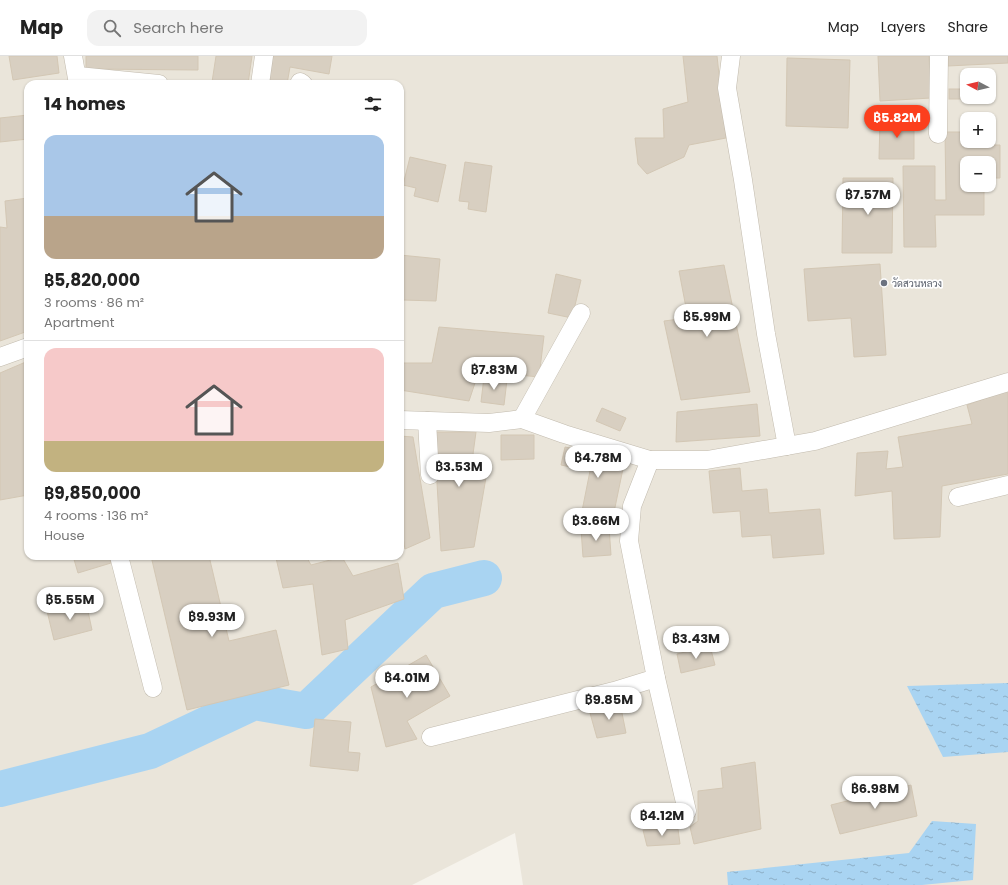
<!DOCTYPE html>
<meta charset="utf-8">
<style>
:root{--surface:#fff;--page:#f2f2f2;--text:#222;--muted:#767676;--line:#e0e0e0;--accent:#fc3f1d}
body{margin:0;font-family:Poppins,Sarabun,sans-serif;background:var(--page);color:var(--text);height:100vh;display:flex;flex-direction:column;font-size:15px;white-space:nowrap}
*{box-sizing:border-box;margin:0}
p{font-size:13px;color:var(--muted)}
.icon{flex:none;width:22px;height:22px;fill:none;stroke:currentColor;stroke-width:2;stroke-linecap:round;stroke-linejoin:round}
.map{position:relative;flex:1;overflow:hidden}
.side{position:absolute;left:24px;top:24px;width:380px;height:480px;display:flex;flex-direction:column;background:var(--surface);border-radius:12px;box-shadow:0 1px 3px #0004}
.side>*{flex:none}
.needle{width:26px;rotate:277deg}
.tools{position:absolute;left:960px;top:12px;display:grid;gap:8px}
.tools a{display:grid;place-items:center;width:36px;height:36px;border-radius:8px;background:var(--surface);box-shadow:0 1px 3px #0004;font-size:20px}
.price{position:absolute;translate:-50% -34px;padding:0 9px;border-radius:14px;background:#fff;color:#222;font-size:13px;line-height:26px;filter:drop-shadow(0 1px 2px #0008)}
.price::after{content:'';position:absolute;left:50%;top:24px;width:12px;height:9px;margin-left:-6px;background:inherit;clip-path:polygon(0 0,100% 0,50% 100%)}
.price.active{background:var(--accent);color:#fff}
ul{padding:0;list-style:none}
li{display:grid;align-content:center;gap:8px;height:212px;padding:0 20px}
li+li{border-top:1px solid var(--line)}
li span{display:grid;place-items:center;height:124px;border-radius:12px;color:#555}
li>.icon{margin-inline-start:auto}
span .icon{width:72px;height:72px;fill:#fffc;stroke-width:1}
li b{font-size:17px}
h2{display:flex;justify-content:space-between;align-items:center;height:48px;padding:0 20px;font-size:17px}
header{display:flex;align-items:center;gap:24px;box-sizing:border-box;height:56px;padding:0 20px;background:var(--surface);border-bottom:1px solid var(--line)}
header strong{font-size:19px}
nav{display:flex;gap:22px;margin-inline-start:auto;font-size:14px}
.search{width:280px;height:36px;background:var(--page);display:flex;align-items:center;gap:10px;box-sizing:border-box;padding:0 14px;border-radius:12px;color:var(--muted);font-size:15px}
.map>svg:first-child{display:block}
</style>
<header>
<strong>Map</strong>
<div class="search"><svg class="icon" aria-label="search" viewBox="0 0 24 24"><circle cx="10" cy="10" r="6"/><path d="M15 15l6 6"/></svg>Search here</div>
<nav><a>Map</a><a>Layers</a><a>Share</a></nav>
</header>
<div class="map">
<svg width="1008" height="829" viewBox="0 0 1008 829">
<defs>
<pattern id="water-ripples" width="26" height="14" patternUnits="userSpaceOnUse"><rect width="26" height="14" fill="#a9d4f2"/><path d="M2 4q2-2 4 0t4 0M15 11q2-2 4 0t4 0" fill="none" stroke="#8caec5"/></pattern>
</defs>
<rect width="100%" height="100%" fill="#f6f3ec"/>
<path fill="#eae5da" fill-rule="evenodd" d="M0,0H1008V829H523L515,777L412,829H0ZM967,19H989V41H967ZM28,28H400V500H28ZM967,63H989V85H967ZM967,107H989V129H967Z"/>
<g fill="url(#water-ripples)">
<polygon points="1008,627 1008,696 943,701 907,630"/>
<polygon points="932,765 976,768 973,824 922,829 728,829 727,816 909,797"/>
</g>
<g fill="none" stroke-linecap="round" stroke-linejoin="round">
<polyline stroke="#a9d4f2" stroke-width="36" points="0,733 150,695 254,646 306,655 433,535 484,522"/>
</g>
<g fill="#d8cfc1" stroke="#d3c7b4">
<polygon points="9,0 57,0 59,17 13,24"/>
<polygon points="86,0 198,0 198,14 86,13"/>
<polygon points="216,0 252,0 248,28 212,26"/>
<polygon points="272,0 332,0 329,18 290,11 287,28 268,28"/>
<polygon points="683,0 717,0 726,82 689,89 684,101 647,118 638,108 635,82 664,82 663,53 688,46"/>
<polygon points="878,0 929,0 931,42 880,45"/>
<polygon points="948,0 1008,0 1008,7 948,10"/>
<polygon points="787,2 850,4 848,72 786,70"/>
<rect x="949" y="33" width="15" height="10"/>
<polygon points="28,59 28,83 0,86 0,62"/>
<polygon points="880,63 914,63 914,103 879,103"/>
<polygon points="945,76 967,76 967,85 978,85 978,89 1000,89 1000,122 989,122 989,107 967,107 967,129 984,129 984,159 935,159 936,191 904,191 903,110 935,110 935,144 946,144"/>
<polygon points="410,101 446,109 438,146 414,140 416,132 403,129"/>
<polygon points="465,106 492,110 486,156 468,153 469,146 459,145"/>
<polygon points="843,122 893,122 892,197 842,197"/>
<polygon points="28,142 28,275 0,285 0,171 7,172 5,145"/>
<polygon points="400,199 440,203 436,245 403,244 402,255 400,255"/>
<polygon points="880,208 886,299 854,301 851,262 808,265 804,213"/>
<polygon points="724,209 750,336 681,344 664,265 688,262 679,215"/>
<polygon points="556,218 581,224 572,262 548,257"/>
<polygon points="439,271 544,280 539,321 479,315 469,345 400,334 400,307 432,307"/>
<polygon points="28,305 28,439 0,444 0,317"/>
<polygon points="484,321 507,324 504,349 481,346"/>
<polygon points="1008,334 1008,418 942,430 940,481 894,483 892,435 855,440 857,397 888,395 886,413 903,411 898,381 972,368 967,349"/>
<polygon points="757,348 760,380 676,386 677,356"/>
<polygon points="602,352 626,362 620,375 596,365"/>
<polygon points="434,376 476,376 473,398 489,404 474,491 441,495"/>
<polygon points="501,379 534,379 534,403 501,404"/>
<polygon points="400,380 413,381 430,482 405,493 400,465"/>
<polygon points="565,391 625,403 613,461 582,455 590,415 561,409"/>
<polygon points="740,412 742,435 767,433 769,457 820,453 824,498 773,502 771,479 742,481 740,455 713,457 709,415"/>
<polygon points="609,471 611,499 583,501 581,473"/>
<polygon points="73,500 109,500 111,507 78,517"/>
<polygon points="151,500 209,500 229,585 276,574 289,629 187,654"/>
<polygon points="285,500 306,500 311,509 342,501 353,520 398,507 404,543 345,564 348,593 322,599 313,528 283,532 276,502"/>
<polygon points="86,546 92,574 54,584 47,555"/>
<polygon points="710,590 715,609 681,617 677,598"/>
<polygon points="426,599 450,640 407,665 417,683 386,691 371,631"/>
<polygon points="620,647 626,677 597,682 590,657"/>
<polygon points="315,663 351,666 348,696 360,697 358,715 310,710"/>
<polygon points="755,706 761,773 694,788 690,771 698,765 698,735 723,732 721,712"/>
<polygon points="911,729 917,760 840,778 831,749"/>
<polygon points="678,773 680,788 647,790 643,774"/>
</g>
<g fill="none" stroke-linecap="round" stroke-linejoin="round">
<defs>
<g id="street">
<polyline points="73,0 78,28"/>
<polyline points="731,0 727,32 743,124 766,278 787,390"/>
<polyline points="78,20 159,28"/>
<polyline points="260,28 264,0"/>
<polyline points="299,28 300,26 303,28"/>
<polyline points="938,78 939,0"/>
<polyline points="0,301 28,291"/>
<polyline points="522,363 581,257"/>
<polyline points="400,364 489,367 522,363 564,378 650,404 707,404 815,385 1008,326"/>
<polyline points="427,365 430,419"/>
<polyline points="958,441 1008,429"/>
<polyline points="119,500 153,632"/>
<polyline points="431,681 614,635 656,622 629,485 632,450 650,404"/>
<polyline points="652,763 687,755 656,622"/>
</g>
</defs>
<use href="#street" stroke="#c2bbae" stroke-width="19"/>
<use href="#street" stroke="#fff" stroke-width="18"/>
</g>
<circle fill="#6b7280" stroke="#fff" stroke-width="1.5" cx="884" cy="227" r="4"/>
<g text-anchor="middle" stroke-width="3.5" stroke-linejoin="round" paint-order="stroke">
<g font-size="10" fill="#5b616d" stroke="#fff" text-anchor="start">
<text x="892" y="231">วัดสวนหลวง</text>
</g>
</g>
</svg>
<div class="tools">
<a><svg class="needle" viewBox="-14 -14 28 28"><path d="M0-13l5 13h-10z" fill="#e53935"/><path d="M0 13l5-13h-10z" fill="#767676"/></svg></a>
<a>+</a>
<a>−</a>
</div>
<b class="price active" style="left:897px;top:83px">฿5.82M</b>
<b class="price" style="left:868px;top:160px">฿7.57M</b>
<b class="price" style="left:707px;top:282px">฿5.99M</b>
<b class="price" style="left:494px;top:335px">฿7.83M</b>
<b class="price" style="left:598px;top:423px">฿4.78M</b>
<b class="price" style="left:459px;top:432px">฿3.53M</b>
<b class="price" style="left:596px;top:486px">฿3.66M</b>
<b class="price" style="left:70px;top:565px">฿5.55M</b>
<b class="price" style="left:212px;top:582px">฿9.93M</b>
<b class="price" style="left:696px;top:604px">฿3.43M</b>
<b class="price" style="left:407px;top:643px">฿4.01M</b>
<b class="price" style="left:609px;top:665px">฿9.85M</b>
<b class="price" style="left:875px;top:754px">฿6.98M</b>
<b class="price" style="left:662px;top:781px">฿4.12M</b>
<section class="side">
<h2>14 homes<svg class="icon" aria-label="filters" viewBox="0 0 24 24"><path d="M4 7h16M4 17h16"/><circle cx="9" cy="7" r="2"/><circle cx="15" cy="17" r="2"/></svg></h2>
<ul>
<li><span style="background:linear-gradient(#a9c7e8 65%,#b9a48a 0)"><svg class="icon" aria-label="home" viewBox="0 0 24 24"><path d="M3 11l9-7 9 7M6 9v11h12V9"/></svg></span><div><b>฿5,820,000</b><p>3 rooms · 86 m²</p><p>Apartment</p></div></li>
<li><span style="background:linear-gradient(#f6c9c9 75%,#c2b280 0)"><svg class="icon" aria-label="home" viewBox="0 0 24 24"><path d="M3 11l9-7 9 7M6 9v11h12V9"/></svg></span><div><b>฿9,850,000</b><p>4 rooms · 136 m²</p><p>House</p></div></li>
</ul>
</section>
</div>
